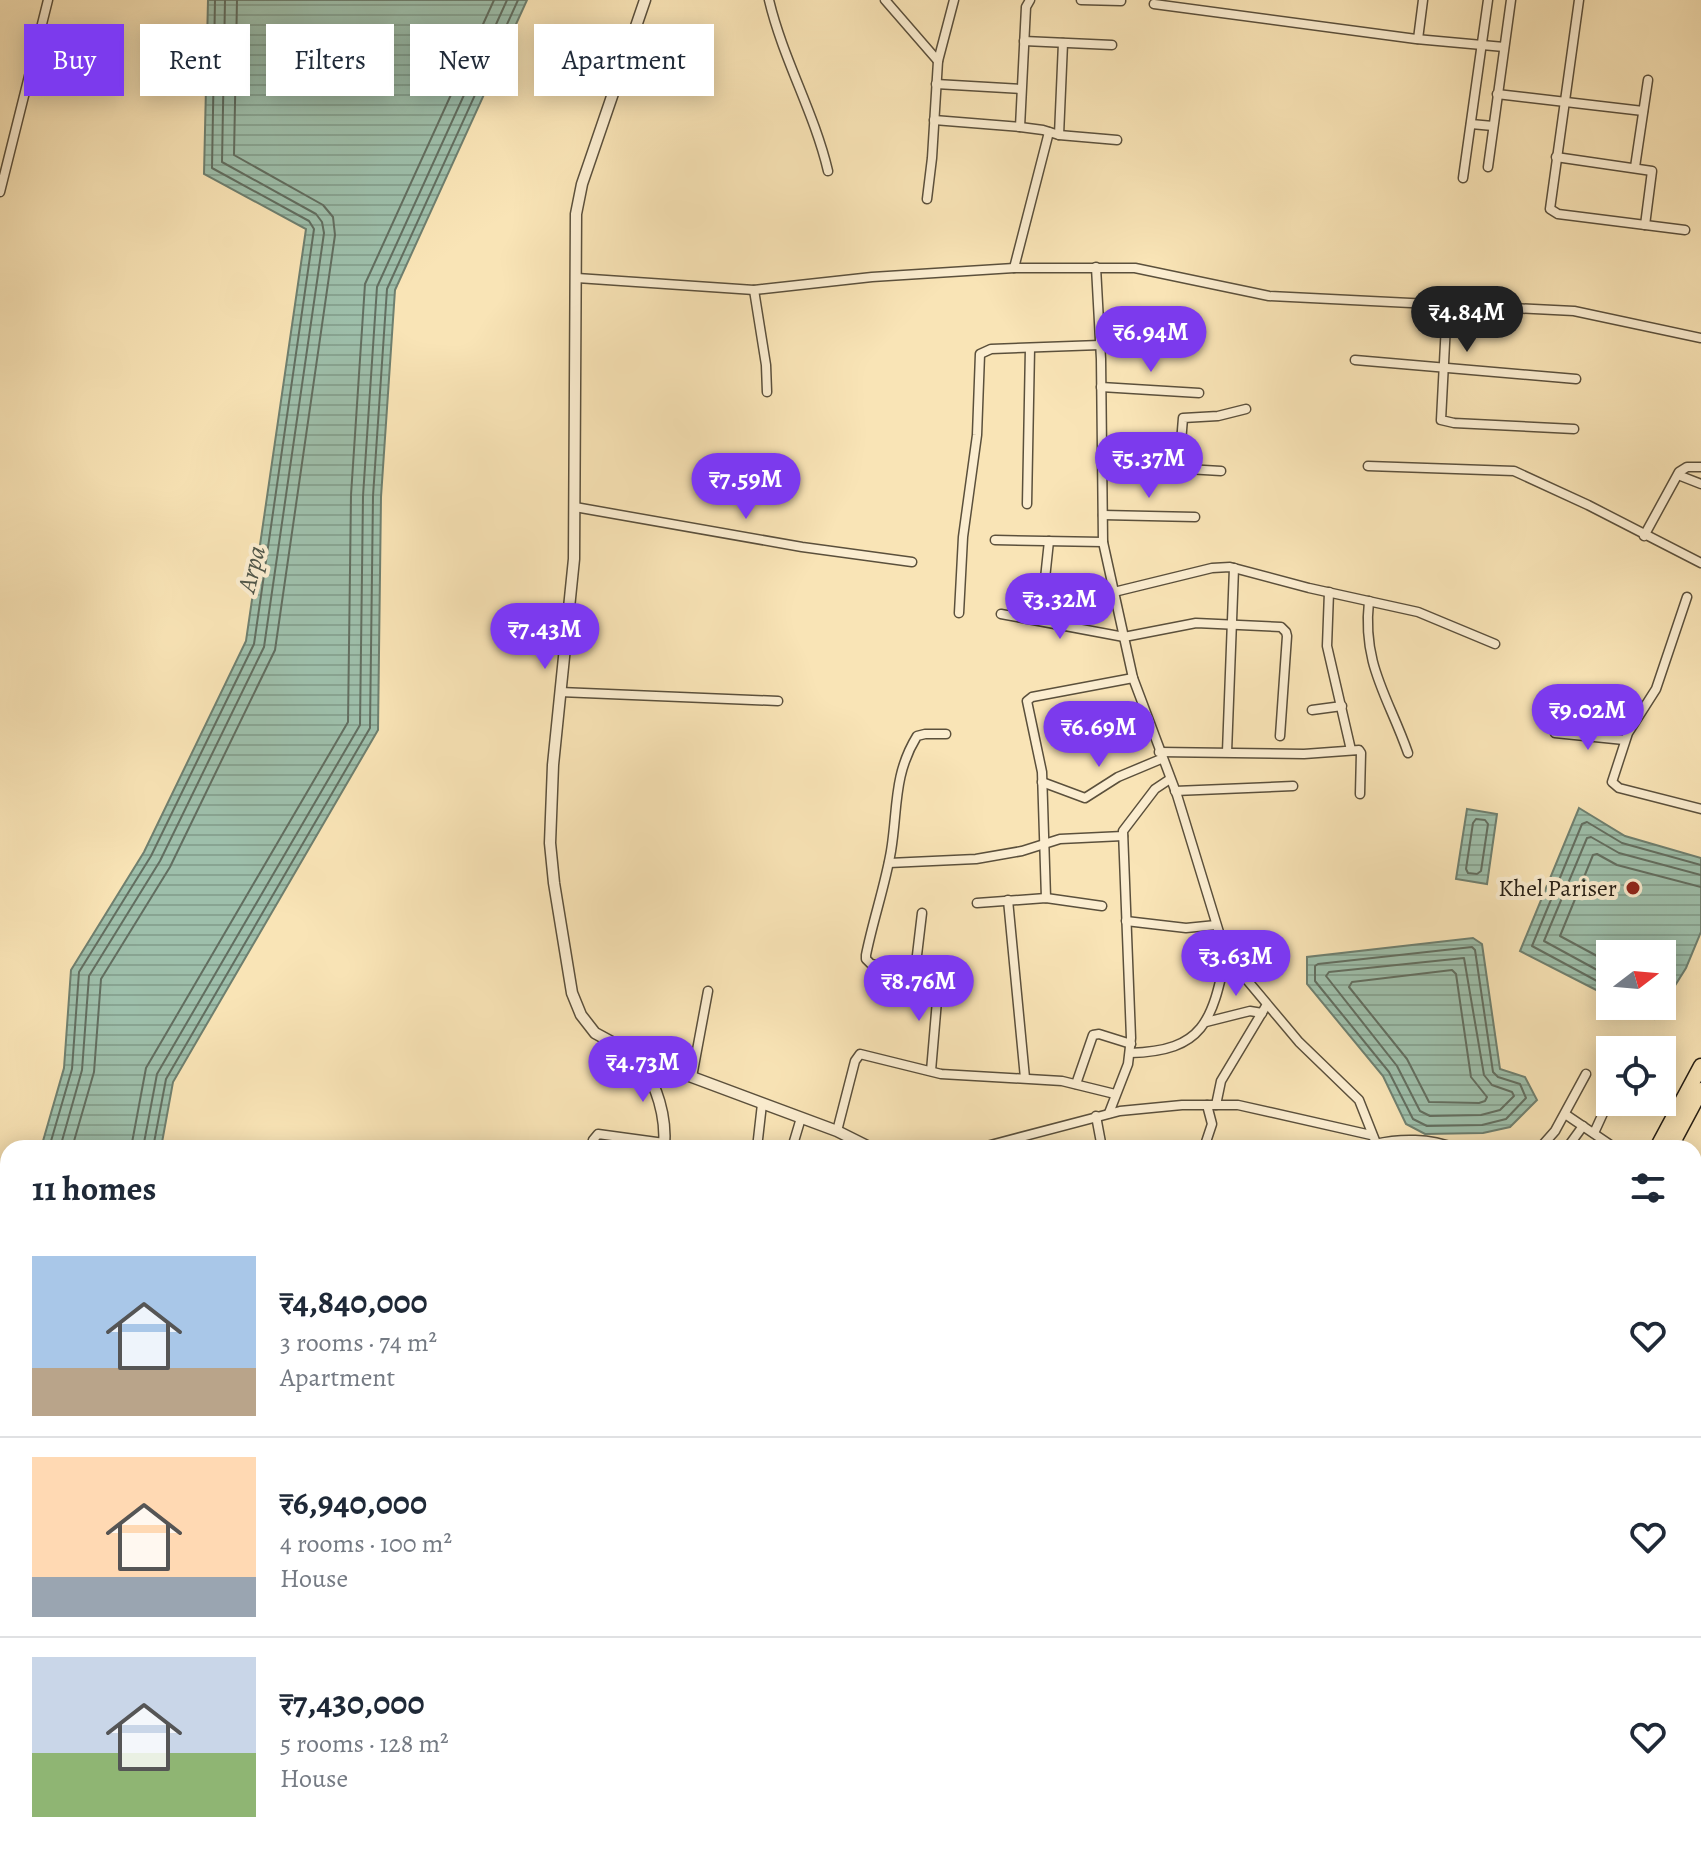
<!DOCTYPE html>
<meta charset="utf-8">
<style>
:root{--surface:#fff;--page:#f6f6f7;--text:#1f2937;--muted:#747a83;--line:#e0e1e3;--accent:#7c3aed}
body{margin:0;font-family:Alegreya,serif;background:var(--page);color:var(--text);height:100vh;display:flex;flex-direction:column;font-size:30px;white-space:nowrap}
*{box-sizing:border-box;margin:0}
p{font-size:26px;color:var(--muted)}
.icon{flex:none;width:44px;height:44px;fill:none;stroke:currentColor;stroke-width:2;stroke-linecap:round;stroke-linejoin:round}
.map{position:relative;flex:1;overflow:hidden}
.panel{position:absolute;left:0px;top:1140px;width:1702px;height:714px;display:flex;flex-direction:column;background:var(--surface);border-radius:24px 24px 0 0;box-shadow:0 4px 20px #0003}
.panel>*{flex:none}
.hud{position:absolute;left:24px;top:24px;width:800px;height:72px;display:flex;gap:16px}
.needle{width:52px;rotate:74deg}
.controls{position:absolute;left:1596px;top:940px;display:grid;gap:16px}
.controls a{display:grid;place-items:center;width:80px;height:80px;border-radius:0px;background:var(--surface);box-shadow:0 4px 20px #0003;font-size:40px}
.price{position:absolute;translate:-50% -68px;padding:0 18px;border-radius:28px;background:var(--accent);color:#fff;font-size:26px;line-height:52px;filter:drop-shadow(0 2px 4px #0008)}
.price::after{content:'';position:absolute;left:50%;top:48px;width:24px;height:18px;margin-left:-12px;background:inherit;clip-path:polygon(0 0,100% 0,50% 100%)}
.price.on{background:#222;color:#fff}
ul{padding:0;list-style:none}
li{display:flex;align-items:center;gap:24px;height:200px;padding:0 32px}
li+li{border-top:2px solid var(--line)}
li span{display:grid;place-items:center;flex:none;width:224px;height:160px;border-radius:0px;color:#555}
li>.icon{margin-inline-start:auto}
span .icon{width:96px;height:96px;fill:#fffc;stroke-width:1}
li b{font-size:34px}
h2{display:flex;justify-content:space-between;align-items:center;height:96px;padding:0 32px;font-size:34px}
.pill{padding:0 28px;border-radius:0px;background:var(--surface);box-shadow:0 4px 20px #0003;font-size:28px;line-height:72px}
.pill.on{background:var(--accent);color:#fff}
.map>svg:first-child{display:block}
</style>
<div class="map">
<svg width="1701" height="1853" viewBox="0 0 1701 1853">
<defs>
<pattern id="water-rules" width="6" height="5" patternUnits="userSpaceOnUse" patternTransform="scale(2)"><rect width="6" height="5" fill="#9ebfab"/><path d="M0 2.5h6" fill="none" stroke="#88a492"/></pattern>
</defs>
<rect width="100%" height="100%" fill="#f9e4b6"/>
<filter id="stains"><feTurbulence type="fractalNoise" baseFrequency=".0025" numOctaves="4"/><feColorMatrix values="0 0 0 0 .2 0 0 0 0 .09 0 0 0 0 .02 0 0 0 .5 -.17"/></filter>
<radialGradient id="worn" r=".72"><stop offset=".6" stop-color="#630" stop-opacity="0"/><stop offset="1" stop-color="#630" stop-opacity=".3"/></radialGradient>
<g fill="url(#water-rules)" stroke="#6e7f6f" stroke-width="2">
<polygon points="208,0 527,0 395,290 381,497 378,730 173,1082 161,1148 41,1148 64,1068 71,970 144,852 246,641 306,229 204,174"/>
<polygon points="1579,808 1625,836 1701,858 1701,932 1686,968 1654,1019 1628,1006 1662,1006 1662,954 1610,954 1610,997 1520,951"/>
<polygon points="1467,809 1497,814 1487,884 1456,879"/>
<polygon points="1473,938 1482,944 1500,1069 1525,1077 1537,1100 1510,1127 1483,1133 1425,1134 1406,1124 1383,1076 1307,984 1307,957"/>
<polygon points="8,1263 8,1846 149,1846 145,1853 0,1853 0,1299"/>
</g>
<g fill="none" stroke-linecap="round" stroke-linejoin="round">
<g stroke="#626e60" stroke-width="2">
<polygon points="1476,819 1485,820 1488,824 1481,871 1477,874 1468,873 1466,869 1473,823"/>
<polygon points="1472,947 1475,950 1493,1072 1498,1077 1520,1084 1526,1098 1506,1119 1482,1125 1427,1126 1413,1119 1389,1072 1315,981 1315,966 1318,964"/>
<polygon points="1464,958 1484,1075 1492,1085 1512,1092 1514,1096 1500,1110 1481,1115 1430,1116 1420,1111 1397,1066 1326,976 1329,972"/>
<polyline points="1610,963 1560,936 1593,855 1597,854 1617,865 1701,887"/>
<polygon points="1452,970 1456,974 1471,1077 1487,1097 1485,1101 1479,1103 1429,1102 1407,1059 1349,987 1352,982"/>
<polyline points="1610,977 1544,941 1587,838 1591,837 1619,853 1701,875"/>
<polyline points="1610,988 1532,946 1582,824 1587,822 1622,843 1701,865"/>
<polyline points="49,1148 72,1069 79,972 151,856 254,644 314,229 309,221 212,168 215,0"/>
<polyline points="60,1148 82,1070 89,976 160,861 264,647 324,233 322,222 316,214 222,162 225,0"/>
<polyline points="72,1148 94,1072 101,979 170,867 275,650 335,235 333,217 323,205 234,155 237,0"/>
<polyline points="131,1148 146,1068 348,722 351,495 365,284 494,0"/>
<polyline points="143,1148 157,1074 360,725 363,496 377,287 507,0"/>
<polyline points="153,1148 166,1079 370,728 373,496 387,289 518,0"/>
</g>
<defs>
<g id="minor">
<path d="M769,0C783,59 814,112 828,171"/>
<polyline points="885,0 938,61"/>
<polyline points="1081,0 1121,1"/>
<polyline points="1579,0 1550,209 1558,214 1685,230"/>
<polyline points="1154,4 1416,39 1504,47"/>
<polyline points="1418,39 1423,0"/>
<polyline points="1024,41 1112,45"/>
<polyline points="936,84 1021,89"/>
<polyline points="1497,94 1643,111"/>
<polyline points="934,120 1020,127 1043,130 1059,135 1117,140"/>
<polyline points="1471,124 1493,126"/>
<polyline points="1020,127 1026,7 1030,0"/>
<polyline points="1059,135 1063,43"/>
<polyline points="1556,157 1652,171 1645,225"/>
<polyline points="1488,167 1511,0"/>
<polyline points="1635,167 1648,80"/>
<polyline points="1463,178 1488,0"/>
<polyline points="0,192 48,0"/>
<polyline points="927,199 932,158 938,61 954,0"/>
<polyline points="1096,267 1101,359 1103,542 1133,678 1177,795 1226,955 1299,1042 1359,1100 1378,1148"/>
<polyline points="1014,268 1049,132"/>
<polyline points="577,278 754,290 872,277 1014,268 1135,268 1269,296 1574,311 1701,338"/>
<polyline points="754,290 766,365 767,392"/>
<polyline points="1447,305 1441,420 1454,423 1574,429"/>
<polyline points="1355,360 1576,379"/>
<polyline points="1101,387 1199,393"/>
<polyline points="1102,464 1221,471"/>
<polyline points="1368,466 1514,471 1588,505 1701,563"/>
<polyline points="1179,467 1183,418 1218,416 1246,409"/>
<polyline points="1678,475 1701,484"/>
<polyline points="1027,504 1030,348"/>
<polyline points="575,507 802,547 912,562"/>
<polyline points="1103,515 1195,517"/>
<polyline points="1644,536 1679,472 1687,467 1701,467"/>
<polyline points="995,540 1103,542"/>
<polyline points="1044,588 1049,541"/>
<polyline points="1114,592 1212,568 1230,567 1309,588 1418,612 1495,644"/>
<polyline points="1329,592 1327,646 1351,750"/>
<polyline points="1687,597 1656,689 1628,733 1612,782 1619,788 1701,809"/>
<path d="M1369,601C1362,665 1388,696 1408,753"/>
<polyline points="959,613 963,537 977,435 980,354 991,349 1100,345"/>
<polyline points="1001,614 1124,637 1196,623 1281,627 1286,632 1287,636 1280,736"/>
<polyline points="560,692 778,701"/>
<polyline points="1312,710 1342,706"/>
<polyline points="1555,733 1624,740"/>
<polyline points="1159,752 1304,754 1359,750 1361,753 1360,794"/>
<polyline points="1227,752 1234,568"/>
<polyline points="1042,782 1085,798 1118,777 1161,759"/>
<polyline points="1175,791 1293,786"/>
<polyline points="889,863 976,859 1022,851 1060,839 1123,836"/>
<polyline points="1046,898 1042,772 1027,701 1032,697 1133,678"/>
<polyline points="1008,900 1025,1078"/>
<polyline points="977,903 1046,898 1102,906"/>
<polyline points="1126,921 1186,928 1216,925"/>
<polyline points="915,972 922,913"/>
<polyline points="1206,1022 1250,1011 1262,1013"/>
<path d="M1130,1053C1204,1051 1212,1021 1226,955"/>
<path d="M931,1071L939,977L871,964L866,959V955C873,920 885,886 891,851C898,809 893,775 917,736L925,734H946"/>
<polyline points="692,1077 708,991"/>
<polyline points="1076,1084 1093,1035 1099,1034 1131,1044"/>
<polyline points="1216,1105 1221,1081 1266,1006"/>
<polyline points="1109,1113 1128,1064 1131,1038 1123,831 1155,789 1170,779"/>
<polyline points="1565,1114 1615,1148"/>
<polyline points="1096,1116 1102,1148"/>
<polyline points="837,1131 855,1061 860,1054 941,1074 1062,1081 1115,1094"/>
<polyline points="1594,1133 1610,1098"/>
<path d="M1375,1144C1400,1138 1431,1138 1454,1148"/>
<polyline points="591,1148 593,1140 598,1134 664,1143"/>
<polyline points="757,1148 762,1104"/>
<polyline points="792,1148 801,1118"/>
<polyline points="979,1148 1120,1111 1182,1105 1238,1105 1371,1135"/>
<polyline points="1204,1148 1212,1124 1207,1105"/>
<polyline points="1540,1148 1555,1131 1586,1074"/>
<polyline points="1567,1148 1583,1126"/>
<polyline points="1694,1534 1701,1539"/>
<polyline points="612,1846 645,1853"/>
<polyline points="746,1846 747,1853"/>
<polyline points="812,1846 814,1853"/>
<polyline points="892,1846 896,1853"/>
<polyline points="990,1846 990,1853"/>
<polyline points="1509,1846 1525,1853"/>
</g>
<g id="tertiary">
<polyline points="645,0 582,184 576,214 574,559 553,765 550,843 554,883 572,993 581,1015 595,1033 641,1058 837,1131 871,1148"/>
<path d="M641,1058C656,1088 667,1114 664,1148"/>
<polyline points="589,1853 589,1846"/>
</g>
<polyline id="primary" points="1694,1355 1701,1358"/>
<g id="trunk">
<polyline points="1657,1148 1701,1066"/>
<polyline points="1670,1148 1701,1090"/>
<polyline points="1321,1853 1324,1846"/>
<polyline points="1334,1853 1337,1846"/>
</g>
</defs>
<use href="#minor" stroke="#5b503c" stroke-width="11"/>
<use href="#tertiary" stroke="#5b503c" stroke-width="13"/>
<use href="#primary" stroke="#261e14" stroke-width="17"/>
<use href="#trunk" stroke="#261e14" stroke-width="17"/>
<use href="#minor" stroke="#fbedd0" stroke-width="8"/>
<use href="#tertiary" stroke="#fbedd0" stroke-width="10"/>
<use href="#primary" stroke="#f9e4b6" stroke-width="14"/>
<use href="#trunk" stroke="#f9e4b6" stroke-width="14"/>
</g>
<circle fill="#8f2418" stroke="#fbedd0" stroke-width="3" cx="1633" cy="888" r="8"/>
<g text-anchor="middle" stroke-width="8" stroke-linejoin="round" paint-order="stroke">
<g font-size="24" fill="#261e14" stroke="#fbedd0" text-anchor="end">
<text x="1617" y="896">Khel Pariser</text>
</g>
<g font-size="26" font-style="italic" fill="#505649" stroke="#fbedd0">
<text transform="translate(251 569) rotate(-76)" y="9">Arpa</text>
</g>
</g>
<rect width="100%" height="100%" filter="url(#stains)"/>
<rect width="100%" height="100%" fill="url(#worn)"/>
</svg>
<div class="controls">
<a><svg class="needle" viewBox="-14 -14 28 28"><path d="M0-13l5 13h-10z" fill="#e53935"/><path d="M0 13l5-13h-10z" fill="#747a83"/></svg></a>
<a><svg class="icon" aria-label="locate" viewBox="0 0 24 24"><circle cx="12" cy="12" r="6"/><path d="M12 2v4M12 18v4M2 12h4M18 12h4"/></svg></a>
</div>
<b class="price on" style="left:1467px;top:354px">₹4.84M</b>
<b class="price" style="left:1151px;top:374px">₹6.94M</b>
<b class="price" style="left:1149px;top:500px">₹5.37M</b>
<b class="price" style="left:746px;top:521px">₹7.59M</b>
<b class="price" style="left:1060px;top:641px">₹3.32M</b>
<b class="price" style="left:545px;top:671px">₹7.43M</b>
<b class="price" style="left:1588px;top:752px">₹9.02M</b>
<b class="price" style="left:1099px;top:769px">₹6.69M</b>
<b class="price" style="left:1236px;top:998px">₹3.63M</b>
<b class="price" style="left:919px;top:1023px">₹8.76M</b>
<b class="price" style="left:643px;top:1104px">₹4.73M</b>
<div class="hud">
<a class="pill on">Buy</a>
<a class="pill">Rent</a>
<a class="pill">Filters</a>
<a class="pill">New</a>
<a class="pill">Apartment</a>
</div>
<section class="panel">
<h2>11 homes<svg class="icon" aria-label="filters" viewBox="0 0 24 24"><path d="M4 7h16M4 17h16"/><circle cx="9" cy="7" r="2"/><circle cx="15" cy="17" r="2"/></svg></h2>
<ul>
<li><span style="background:linear-gradient(#a9c7e8 70%,#b9a48a 0)"><svg class="icon" aria-label="home" viewBox="0 0 24 24"><path d="M3 11l9-7 9 7M6 9v11h12V9"/></svg></span><div><b>₹4,840,000</b><p>3 rooms · 74 m²</p><p>Apartment</p></div><svg class="icon" aria-label="heart" viewBox="0 0 24 24"><path d="M12 20l-8-8c-3-5 5-10 8-4 3-6 11-1 8 4z"/></svg></li>
<li><span style="background:linear-gradient(#ffd9b3 75%,#9aa5b1 0)"><svg class="icon" aria-label="home" viewBox="0 0 24 24"><path d="M3 11l9-7 9 7M6 9v11h12V9"/></svg></span><div><b>₹6,940,000</b><p>4 rooms · 100 m²</p><p>House</p></div><svg class="icon" aria-label="heart" viewBox="0 0 24 24"><path d="M12 20l-8-8c-3-5 5-10 8-4 3-6 11-1 8 4z"/></svg></li>
<li><span style="background:linear-gradient(#c9d6e8 60%,#8fb573 0)"><svg class="icon" aria-label="home" viewBox="0 0 24 24"><path d="M3 11l9-7 9 7M6 9v11h12V9"/></svg></span><div><b>₹7,430,000</b><p>5 rooms · 128 m²</p><p>House</p></div><svg class="icon" aria-label="heart" viewBox="0 0 24 24"><path d="M12 20l-8-8c-3-5 5-10 8-4 3-6 11-1 8 4z"/></svg></li>
</ul>
</section>
</div>
